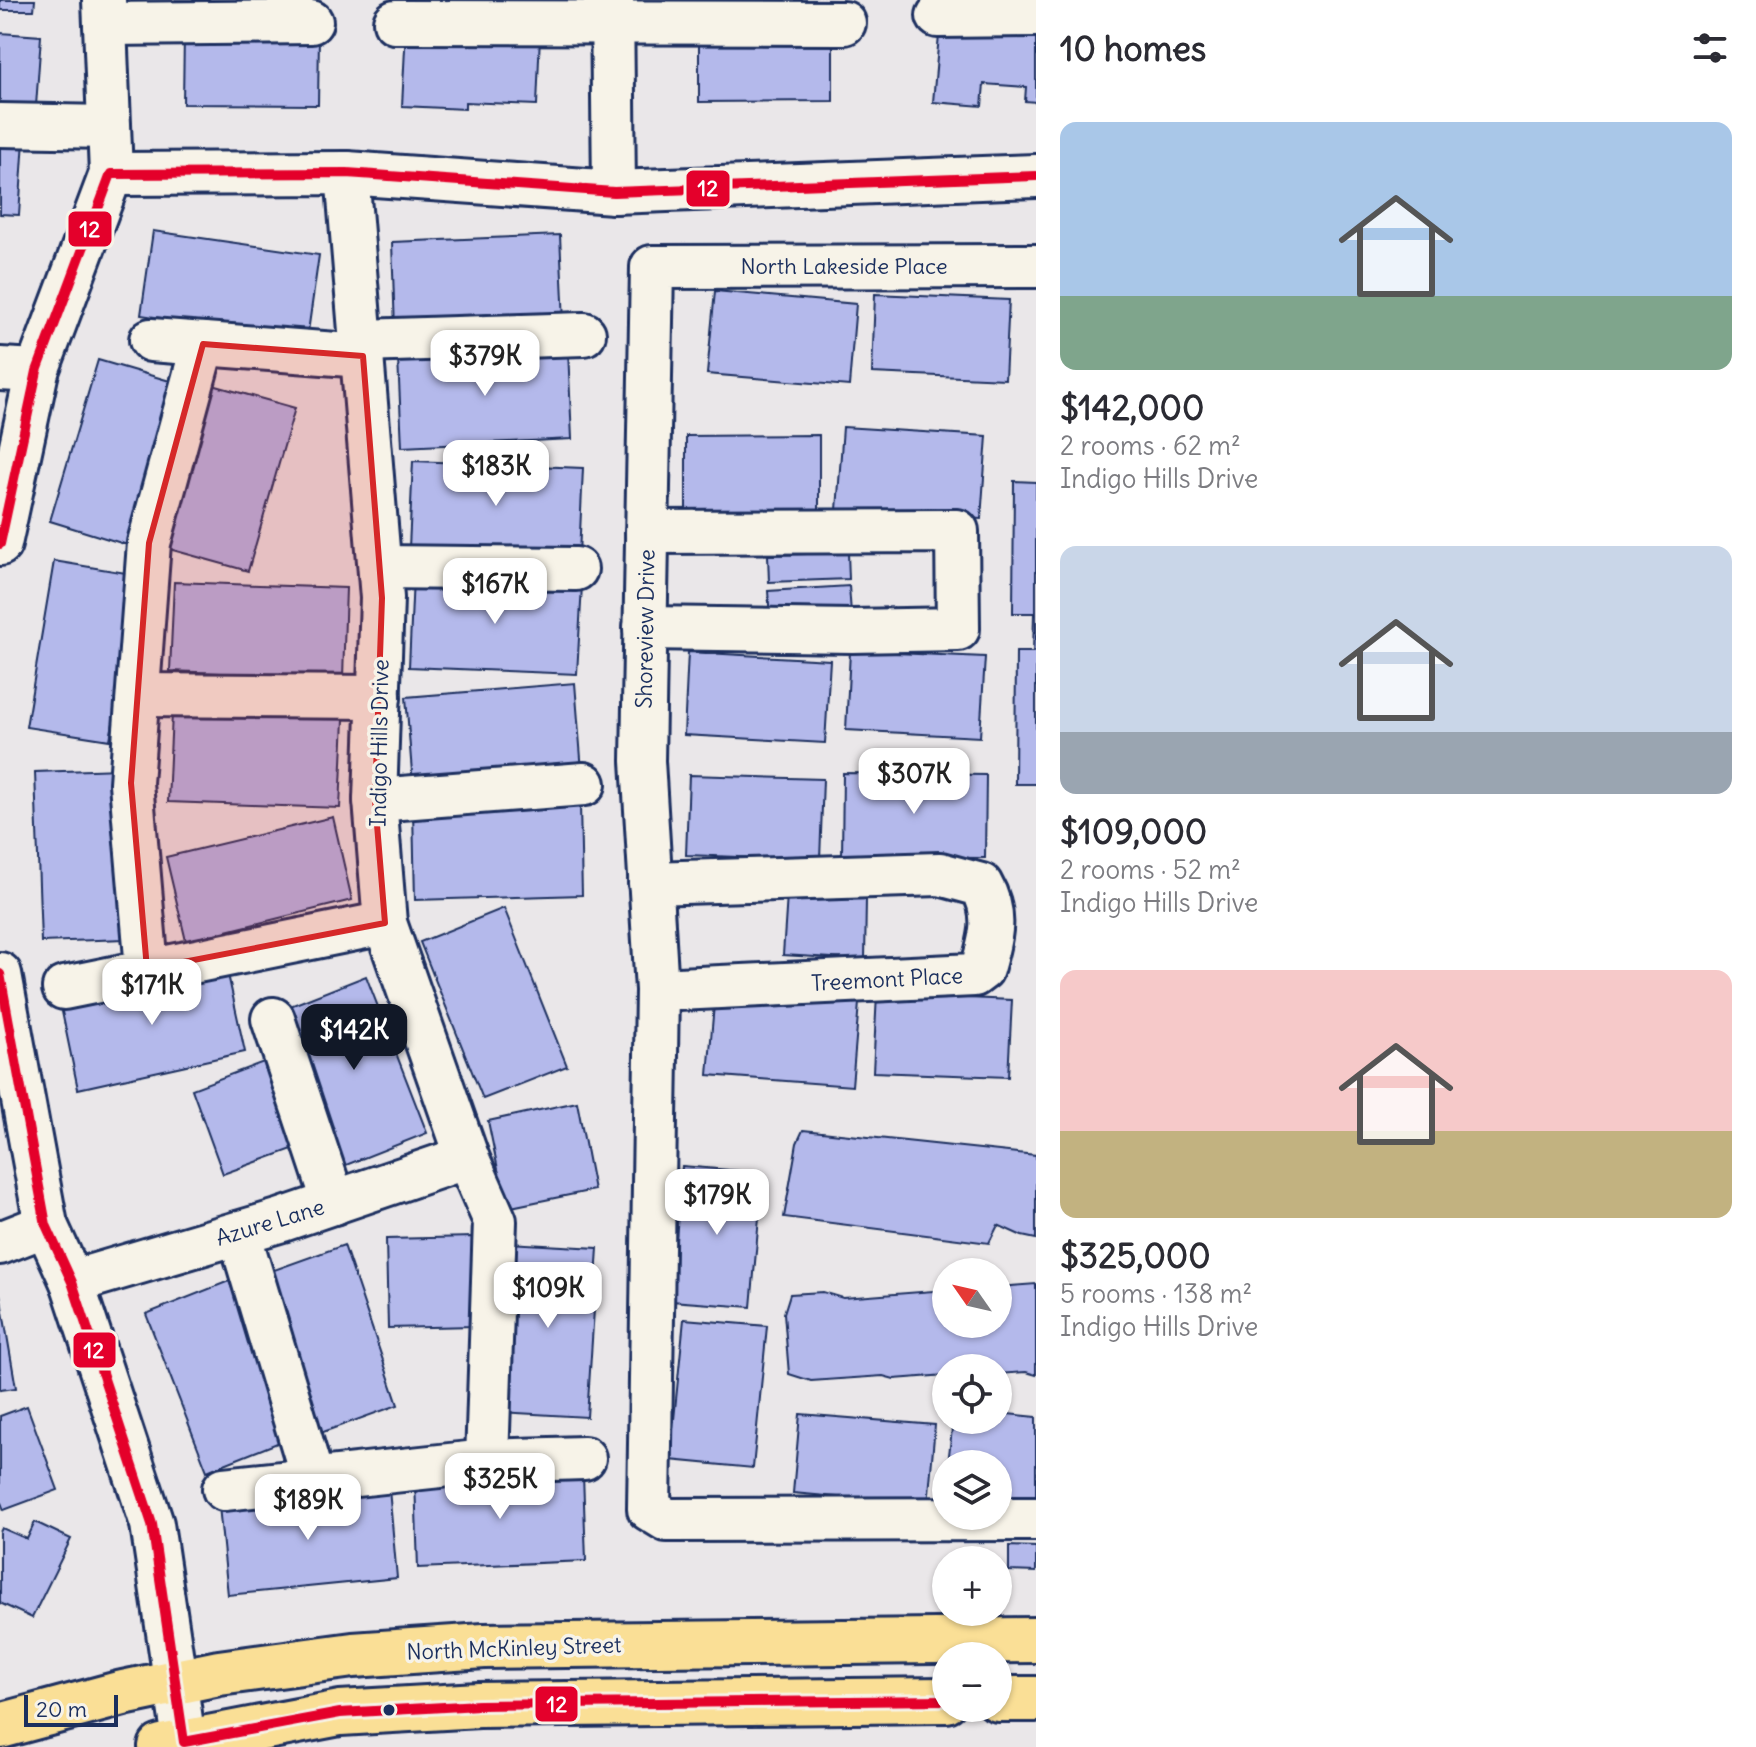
<!DOCTYPE html>
<meta charset="utf-8">
<style>
:root{--surface:#fff;--page:#f7f7f7;--text:#2b2b33;--muted:#7c7c81;--accent:#111827}
body{margin:0;font-family:Delius,sans-serif;background:var(--page);color:var(--text);height:100vh;display:flex;flex-direction:column;font-size:30px;white-space:nowrap}
*{box-sizing:border-box;margin:0}
p{font-size:26px;color:var(--muted)}
.icon{flex:none;width:44px;height:44px;fill:none;stroke:currentColor;stroke-width:2;stroke-linecap:round;stroke-linejoin:round}
.map{position:relative;flex:1;overflow:hidden}
.side{display:flex;flex-direction:column;background:var(--surface);width:720px}
.side>*{flex:none}
.needle{width:52px;rotate:304deg}
.tools{position:absolute;left:932px;top:1258px;display:grid;gap:16px}
.tools a{display:grid;place-items:center;width:80px;height:80px;border-radius:50%;background:var(--surface);box-shadow:0 2px 6px #0004;font-size:40px}
.scale{position:absolute;left:24px;bottom:20px;width:94px;box-sizing:border-box;padding-left:8px;border:4px solid #1b2f5e;border-top:0;font-size:22px;line-height:28px;white-space:nowrap;color:#1b2f5e;-webkit-text-stroke:6px #f7f3e8;paint-order:stroke}
.price{position:absolute;translate:-50% -68px;padding:0 18px;border-radius:16px;background:#fff;color:#222;font-size:26px;line-height:52px;filter:drop-shadow(0 2px 4px #0008)}
.price::after{content:'';position:absolute;left:50%;top:48px;width:24px;height:18px;margin-left:-12px;background:inherit;clip-path:polygon(0 0,100% 0,50% 100%)}
.price.on{background:var(--accent);color:#fff}
ul{padding:0;list-style:none}
li{display:grid;align-content:center;gap:16px;height:424px;padding:0 24px}
li span{display:grid;place-items:center;height:248px;border-radius:16px;color:#555}
li>.icon{margin-inline-start:auto}
span .icon{width:144px;height:144px;fill:#fffc;stroke-width:1}
li b{font-size:34px}
h2{display:flex;justify-content:space-between;align-items:center;height:96px;padding:0 24px;font-size:34px}
main{display:flex;flex:1;min-height:0}
.map>svg:first-child{display:block}
</style>
<main>
<div class="map">
<svg width="1036" height="1747" viewBox="0 0 1036 1747">
<rect width="100%" height="100%" fill="#eae7e9"/>
<filter id="ink" filterUnits="userSpaceOnUse"><feTurbulence type="fractalNoise" baseFrequency=".0125" numOctaves="2"/><feDisplacementMap in="SourceGraphic" scale="16" xChannelSelector="R" yChannelSelector="G"/><feConvolveMatrix kernelMatrix="1 2 1 2 8 2 1 2 1" color-interpolation-filters="sRGB"/></filter>
<g filter="url(#ink)">
<g fill="#b4b9eb" stroke="#1b2f5e" stroke-width="2">
<polygon points="0,0 35,0 34,10 0,10"/>
<polygon points="176,0 309,0 309,10 176,7"/>
<polygon points="692,0 825,0 825,7 692,4"/>
<polygon points="940,24 1036,32 1036,102 1025,101 1026,87 984,84 982,106 933,102"/>
<polygon points="406,29 540,35 537,105 465,102 465,109 402,106"/>
<polygon points="833,30 833,101 699,102 699,32"/>
<polygon points="0,33 41,36 36,106 0,104"/>
<polygon points="184,33 319,35 318,105 183,104"/>
<polygon points="0,139 24,140 19,215 0,214"/>
<polygon points="153,231 319,255 307,339 141,315"/>
<polygon points="560,235 564,322 395,330 392,242"/>
<polygon points="715,291 856,304 849,386 707,374"/>
<polygon points="875,294 1009,300 1005,379 872,373"/>
<polygon points="568,350 572,439 402,447 398,358"/>
<polygon points="98,360 180,384 131,546 50,521"/>
<polygon points="209,384 295,408 248,571 162,547"/>
<polygon points="843,427 987,436 981,519 837,510"/>
<polygon points="819,435 819,515 686,516 686,436"/>
<polygon points="413,461 583,468 579,555 409,548"/>
<polygon points="1014,481 1036,482 1036,784 1015,784 1016,652 1033,652 1034,613 1013,613"/>
<polygon points="848,553 849,579 769,582 768,555"/>
<polygon points="54,561 138,575 110,740 26,727"/>
<polygon points="413,577 582,585 577,674 409,667"/>
<polygon points="174,582 346,588 343,678 170,671"/>
<polygon points="849,586 851,613 770,618 768,591"/>
<polygon points="850,651 985,657 980,737 846,730"/>
<polygon points="688,652 830,660 825,743 684,735"/>
<polygon points="575,683 582,771 413,785 406,697"/>
<polygon points="172,713 344,719 340,808 168,802"/>
<polygon points="119,769 125,939 41,942 35,772"/>
<polygon points="843,773 986,775 985,858 842,857"/>
<polygon points="689,775 823,779 820,860 686,855"/>
<polygon points="580,805 582,895 415,900 413,810"/>
<polygon points="333,817 352,900 186,941 166,857"/>
<polygon points="787,895 866,899 865,960 783,955"/>
<polygon points="504,908 567,1066 483,1099 420,942"/>
<polygon points="226,965 245,1052 78,1089 60,1002"/>
<polygon points="366,976 427,1133 341,1167 280,1010"/>
<polygon points="715,992 859,1003 852,1086 708,1075"/>
<polygon points="877,994 1012,1000 1008,1077 873,1072"/>
<polygon points="269,1060 301,1146 223,1174 192,1089"/>
<polygon points="577,1102 594,1190 506,1208 488,1121"/>
<polygon points="803,1130 1036,1155 1036,1239 1022,1236 998,1225 989,1243 784,1217 797,1143"/>
<polygon points="682,1166 763,1173 751,1307 671,1301"/>
<polygon points="473,1237 474,1326 388,1328 386,1239"/>
<polygon points="508,1243 598,1248 587,1417 497,1412"/>
<polygon points="344,1245 398,1405 315,1435 260,1275"/>
<polygon points="229,1281 290,1438 207,1471 146,1314"/>
<polygon points="1036,1284 1036,1375 1026,1372 998,1374 998,1368 946,1368 946,1375 894,1379 883,1376 811,1381 789,1374 784,1313 790,1294 823,1292 843,1298 946,1290 946,1324 998,1324 998,1287"/>
<polygon points="0,1294 16,1388 0,1390"/>
<polygon points="684,1319 767,1326 753,1468 670,1460"/>
<polygon points="27,1406 58,1490 4,1510 0,1500 0,1416"/>
<polygon points="998,1413 1036,1417 1036,1500 998,1497 998,1464 948,1464 953,1420 998,1420"/>
<polygon points="800,1414 935,1425 928,1505 793,1493"/>
<polygon points="583,1474 586,1561 418,1568 415,1480"/>
<polygon points="389,1489 397,1578 228,1595 219,1506"/>
<polygon points="35,1522 71,1539 32,1618 0,1603 0,1532 2,1528 27,1539"/>
<polygon points="1009,1546 1036,1547 1036,1572 1009,1571"/>
</g>
<g fill="none" stroke-linecap="round" stroke-linejoin="round">
<defs>
<g id="minor">
<polyline points="612,0 614,192"/>
<polyline points="938,16 1036,15"/>
<polyline points="395,22 844,23"/>
<polyline points="105,24 311,22"/>
<polyline points="0,125 109,127"/>
<polyline points="111,174 347,173 614,192 1036,176"/>
<polyline points="1036,266 652,267 643,761 657,990 649,1509 667,1520 1036,1519"/>
<polyline points="151,340 363,356"/>
<polyline points="362,341 584,334"/>
<polyline points="0,369 37,371"/>
<polyline points="0,544 37,371 111,174 104,0"/>
<polyline points="380,567 576,569"/>
<polyline points="645,628 852,631 958,629 957,531 647,532"/>
<polyline points="138,695 379,697"/>
<polyline points="375,800 584,784"/>
<path d="M650,883L940,874L981,885C998,914 991,938 982,969L974,975L657,990"/>
<polyline points="147,969 131,783 149,543 203,344"/>
<polyline points="0,974 46,1225 72,1282 152,1524 185,1747"/>
<polyline points="64,988 385,923"/>
<polyline points="273,1019 334,1203"/>
<polyline points="239,1233 313,1480"/>
<polyline points="0,1243 46,1225"/>
<polyline points="72,1282 282,1220 467,1157"/>
<polyline points="487,1461 584,1458"/>
<polyline points="224,1489 487,1461 495,1221 467,1157 385,923 375,800 382,598 347,173"/>
</g>
<g id="major">
<polyline points="998,1699 1036,1699"/>
<polyline points="0,1726 123,1693 219,1673 353,1655 484,1646 1036,1640"/>
<polyline points="161,1747 340,1713 479,1705 946,1700"/>
</g>
</defs>
<use href="#minor" stroke="#1b2f5e" stroke-width="48"/>
<use href="#major" stroke="#1b2f5e" stroke-width="50"/>
<use href="#minor" stroke="#f7f3e8" stroke-width="42"/>
<use href="#major" stroke="#fadf96" stroke-width="44"/>
<defs>
<g id="bus-1">
<polyline points="0,544 37,371 111,174 347,173 614,192 1036,176"/>
<polyline points="0,974 46,1225 72,1282 152,1524 184,1742 340,1713 479,1705 946,1700"/>
</g>
</defs>
<use href="#bus-1" stroke="#f7f3e8" stroke-width="16"/>
<use href="#bus-1" stroke="#e4002b" stroke-width="10"/>
</g>
</g>
<path fill="#d62828" fill-opacity="0.2" stroke="#d62828" stroke-width="6" stroke-linejoin="round" d="M203,344L363,356L382,598L375,800L385,923L147,969L131,783L149,543Z"/>
<circle fill="#1b2f5e" stroke="#f7f3e8" stroke-width="3" cx="389" cy="1710" r="7"/>
<g text-anchor="middle" stroke-width="7" stroke-linejoin="round" paint-order="stroke">
<g font-size="22" fill="#1b2f5e" stroke="#f7f3e8">
<text x="844" y="274">North Lakeside Place</text>
<text transform="translate(645 629) rotate(-89)" y="8">Shoreview Drive</text>
<text transform="translate(379 743) rotate(-89)" y="8">Indigo Hills Drive</text>
<text transform="translate(887 979) rotate(-3)" y="8">Treemont Place</text>
<text transform="translate(270 1222) rotate(-17)" y="8">Azure Lane</text>
<text transform="translate(514 1648) rotate(-2)" y="8">North McKinley Street</text>
</g>
</g>
<g stroke="#f7f3e8" stroke-width="3">
<rect x="685" y="169" width="46" height="39" rx="8" fill="#e4002b"/>
<rect x="67" y="210" width="46" height="38" rx="8" fill="#e4002b"/>
<rect x="72" y="1331" width="45" height="38" rx="8" fill="#e4002b"/>
<rect x="534" y="1685" width="45" height="38" rx="8" fill="#e4002b"/>
</g>
<g font-size="22" text-anchor="middle" font-weight="bold" fill="#fff">
<text x="708" y="196">12</text>
<text x="90" y="237">12</text>
<text x="94" y="1358">12</text>
<text x="557" y="1712">12</text>
</g>
</svg>
<div class="tools">
<a><svg class="needle" viewBox="-14 -14 28 28"><path d="M0-13l5 13h-10z" fill="#e53935"/><path d="M0 13l5-13h-10z" fill="#7c7c81"/></svg></a>
<a><svg class="icon" aria-label="locate" viewBox="0 0 24 24"><circle cx="12" cy="12" r="6"/><path d="M12 2v4M12 18v4M2 12h4M18 12h4"/></svg></a>
<a><svg class="icon" aria-label="layers" viewBox="0 0 24 24"><path d="M12 4l9 5-9 5-9-5zM3 14l9 5 9-5"/></svg></a>
<a>+</a>
<a>−</a>
</div>
<div class="scale">20 m</div>
<b class="price" style="left:485px;top:398px">$379K</b>
<b class="price" style="left:496px;top:508px">$183K</b>
<b class="price" style="left:495px;top:626px">$167K</b>
<b class="price" style="left:914px;top:816px">$307K</b>
<b class="price" style="left:152px;top:1027px">$171K</b>
<b class="price on" style="left:354px;top:1072px">$142K</b>
<b class="price" style="left:717px;top:1237px">$179K</b>
<b class="price" style="left:548px;top:1330px">$109K</b>
<b class="price" style="left:500px;top:1521px">$325K</b>
<b class="price" style="left:308px;top:1542px">$189K</b>
</div>
<section class="side">
<h2>10 homes<svg class="icon" aria-label="filters" viewBox="0 0 24 24"><path d="M4 7h16M4 17h16"/><circle cx="9" cy="7" r="2"/><circle cx="15" cy="17" r="2"/></svg></h2>
<ul>
<li><span style="background:linear-gradient(#a9c7e8 70%,#7fa58c 0)"><svg class="icon" aria-label="home" viewBox="0 0 24 24"><path d="M3 11l9-7 9 7M6 9v11h12V9"/></svg></span><div><b>$142,000</b><p>2 rooms · 62 m²</p><p>Indigo Hills Drive</p></div></li>
<li><span style="background:linear-gradient(#c9d6e8 75%,#9aa5b1 0)"><svg class="icon" aria-label="home" viewBox="0 0 24 24"><path d="M3 11l9-7 9 7M6 9v11h12V9"/></svg></span><div><b>$109,000</b><p>2 rooms · 52 m²</p><p>Indigo Hills Drive</p></div></li>
<li><span style="background:linear-gradient(#f6c9c9 65%,#c2b280 0)"><svg class="icon" aria-label="home" viewBox="0 0 24 24"><path d="M3 11l9-7 9 7M6 9v11h12V9"/></svg></span><div><b>$325,000</b><p>5 rooms · 138 m²</p><p>Indigo Hills Drive</p></div></li>
</ul>
</section>
</main>
